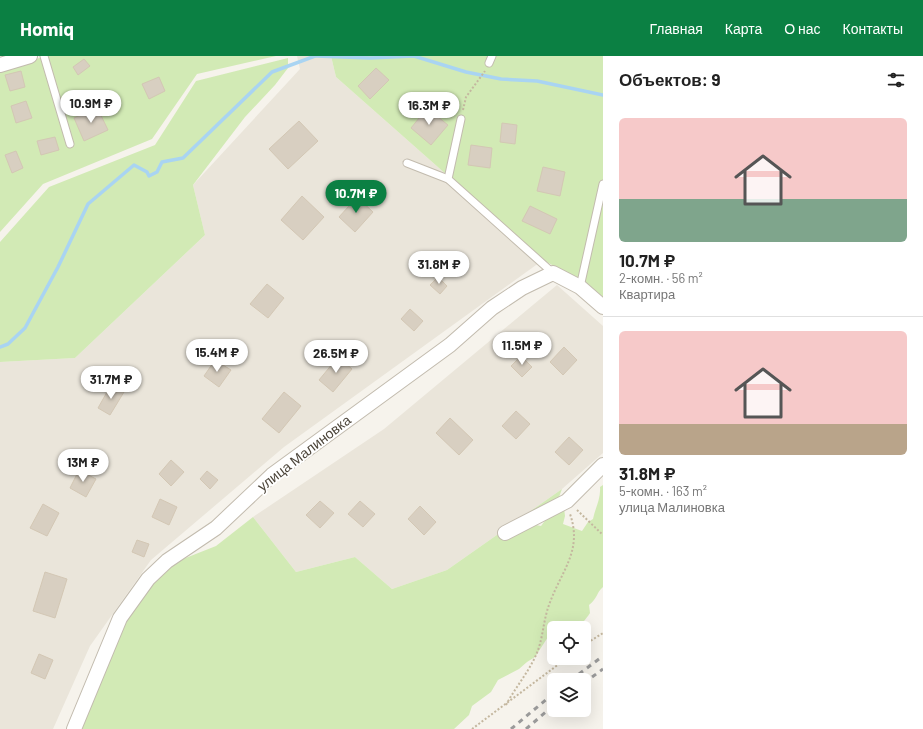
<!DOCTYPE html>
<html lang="ru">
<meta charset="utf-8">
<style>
:root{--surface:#fff;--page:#f2f2f2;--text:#222;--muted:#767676;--line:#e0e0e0;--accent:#0b8043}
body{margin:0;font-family:Barlow,sans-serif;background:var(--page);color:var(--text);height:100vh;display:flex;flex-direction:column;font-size:15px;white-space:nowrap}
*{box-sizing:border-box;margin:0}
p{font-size:13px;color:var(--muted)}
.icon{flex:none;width:22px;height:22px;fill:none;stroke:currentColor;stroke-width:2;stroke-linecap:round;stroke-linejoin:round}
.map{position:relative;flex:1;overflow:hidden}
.sheet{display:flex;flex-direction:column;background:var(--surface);width:320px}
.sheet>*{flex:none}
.tools{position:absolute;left:547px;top:565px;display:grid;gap:8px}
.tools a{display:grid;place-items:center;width:44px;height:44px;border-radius:6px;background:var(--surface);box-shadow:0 4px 16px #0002;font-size:20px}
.price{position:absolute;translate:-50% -34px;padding:0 9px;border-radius:14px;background:#fff;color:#222;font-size:13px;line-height:26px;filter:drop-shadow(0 1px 2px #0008)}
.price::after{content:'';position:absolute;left:50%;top:24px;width:12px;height:9px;margin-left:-6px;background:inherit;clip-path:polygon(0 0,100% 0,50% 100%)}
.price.current{background:var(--accent);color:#fff}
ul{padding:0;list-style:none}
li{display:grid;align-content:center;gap:8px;height:212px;padding:0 16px}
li+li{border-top:1px solid var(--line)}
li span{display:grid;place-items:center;height:124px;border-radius:6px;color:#555}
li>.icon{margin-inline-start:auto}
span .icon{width:72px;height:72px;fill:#fffc;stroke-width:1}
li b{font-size:17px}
h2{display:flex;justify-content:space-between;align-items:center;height:48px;padding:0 16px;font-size:17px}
header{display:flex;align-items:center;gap:24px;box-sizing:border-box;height:56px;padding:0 20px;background:var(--accent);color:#fff}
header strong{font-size:19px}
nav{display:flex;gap:22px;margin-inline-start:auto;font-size:14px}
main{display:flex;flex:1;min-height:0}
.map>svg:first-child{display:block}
</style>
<header>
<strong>Homiq</strong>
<nav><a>Главная</a><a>Карта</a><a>О нас</a><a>Контакты</a></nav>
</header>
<main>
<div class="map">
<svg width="603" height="673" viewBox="0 0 603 673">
<rect width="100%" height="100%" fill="#f6f3ec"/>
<g fill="#eae5da">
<polygon points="297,0 331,0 336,21 543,204 284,391 151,504 90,590 53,673 0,673 0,306 75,302 205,179 193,129 300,13"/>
<polygon points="557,229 603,270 603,397 562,433 447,514 392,533 355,501 296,516 253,461 384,373"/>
</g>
<g fill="#d2eab5">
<polygon points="46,0 276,0 197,18 152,83 43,128 0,176 0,14"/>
<polygon points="331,0 603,0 603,243 583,226 543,204 336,21"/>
<polygon points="288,2 288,12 275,29 245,61 193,129 205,179 75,302 0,306 0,186 49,131 155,89 196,25"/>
<path d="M603,429V531C596,537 598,542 589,549L590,557C579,574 573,572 554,572V577L548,581L535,601L527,606L519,613L498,624L491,636L472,650L469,659L454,673H66L115,581L144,537L165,515L178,505L216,490L253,461L296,516L355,501L392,533L447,514L562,433L559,441L531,468L541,470L547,462L564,452L565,460L563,468L582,475L588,466L593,463C595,452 601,443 600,431Z"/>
</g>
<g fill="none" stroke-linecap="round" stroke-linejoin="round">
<g stroke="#a9d4f2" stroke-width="3.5">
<polyline points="316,0 370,2 414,0 466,16 501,23 537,25 603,39"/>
<polyline points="0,291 8,288 25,272 58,211 88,148 134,109 147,116 149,120 157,116 162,106 183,102 272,16 315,0"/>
</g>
</g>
<g fill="#d8cfc1" stroke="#d3c7b4">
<polygon points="84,3 90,10 78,19 73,11"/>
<polygon points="376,12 389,24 370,43 358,30"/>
<polygon points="21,15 25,31 10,35 5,19"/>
<polygon points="159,21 165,35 149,43 142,28"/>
<polygon points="26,45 32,62 16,67 11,50"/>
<polygon points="97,51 108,74 84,85 74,62"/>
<polygon points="427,52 448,69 431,89 411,72"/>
<polygon points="299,65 318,85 288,113 269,93"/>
<polygon points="502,67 517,69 515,88 500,86"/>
<polygon points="55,81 59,94 41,99 37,85"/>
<polygon points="471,89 492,92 490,112 468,109"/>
<polygon points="16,95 23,112 12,117 5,99"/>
<polygon points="543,111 565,116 560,140 537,135"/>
<polygon points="302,140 324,161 303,184 281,164"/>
<polygon points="357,141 373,156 355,176 339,161"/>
<polygon points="530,150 557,163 550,178 522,165"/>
<polygon points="438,221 447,230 440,238 430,229"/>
<polygon points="267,228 284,242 268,262 250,248"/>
<polygon points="410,253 423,265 414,275 401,263"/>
<polygon points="564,291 577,304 563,319 550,306"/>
<polygon points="521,300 532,311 522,321 511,310"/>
<polygon points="338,301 352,313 333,336 319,324"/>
<polygon points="215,304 231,314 219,331 204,320"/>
<polygon points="111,329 124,336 110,359 98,352"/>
<polygon points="284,336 301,350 279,377 262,363"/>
<polygon points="516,355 530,368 516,383 502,370"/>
<polygon points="450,362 473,384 459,399 436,377"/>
<polygon points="569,381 583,394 569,409 555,396"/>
<polygon points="171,404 184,416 171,430 159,418"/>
<polygon points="79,414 96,423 86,441 70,432"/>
<polygon points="207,415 218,424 210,433 200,423"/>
<polygon points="160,443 177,451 169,469 152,461"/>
<polygon points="320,445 334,457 320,472 306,459"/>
<polygon points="360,445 375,458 363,471 348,458"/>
<polygon points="43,448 59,457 47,480 30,472"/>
<polygon points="420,450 436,466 424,479 408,463"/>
<polygon points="137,484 149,488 144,501 132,496"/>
<polygon points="45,516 67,523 55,562 33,555"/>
<polygon points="39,598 53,604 45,623 31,617"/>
</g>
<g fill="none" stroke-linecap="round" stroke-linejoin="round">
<defs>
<g id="lane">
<polyline points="44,0 70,88"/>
<polyline points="489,7 492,0"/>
<polyline points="461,63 448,123 553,217"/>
<polyline points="407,107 448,123"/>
<polyline points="580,231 603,128"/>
</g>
<g id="street">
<polyline points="0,9 30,0"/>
<polyline points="505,477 567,445 603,409"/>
<polyline points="74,673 120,562 148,523 167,505 216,472 272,419 450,289 492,252 522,232 553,217 580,231 603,251"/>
</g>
</defs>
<use href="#lane" stroke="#c2bbae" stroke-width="9"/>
<use href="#street" stroke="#c2bbae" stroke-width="16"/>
<g stroke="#c4b79f" stroke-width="2" stroke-dasharray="2 2" stroke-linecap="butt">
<polyline points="463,54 466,41 485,15"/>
<polyline points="577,454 603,479"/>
<polyline points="584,589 603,577"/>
<path d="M506,649C515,632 528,617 536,599C543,584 543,565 549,549C561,515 583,495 570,458"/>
<polyline points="472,673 567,602"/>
</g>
<use href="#lane" stroke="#fff" stroke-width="7"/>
<use href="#street" stroke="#fff" stroke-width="14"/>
<g stroke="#9a9a9a" stroke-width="3" stroke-dasharray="5 5" stroke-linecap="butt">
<polyline points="571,624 603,600"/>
<polyline points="584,627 603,613"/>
<polyline points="511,673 554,637"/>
<polyline points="526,673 554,649"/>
</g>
</g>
<g text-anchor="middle" stroke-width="3.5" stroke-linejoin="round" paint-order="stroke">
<g font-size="14" fill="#4b4439" stroke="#fff">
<text transform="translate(304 397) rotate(-38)" y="5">улица Малиновка</text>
</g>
</g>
</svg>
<div class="tools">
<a><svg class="icon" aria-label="locate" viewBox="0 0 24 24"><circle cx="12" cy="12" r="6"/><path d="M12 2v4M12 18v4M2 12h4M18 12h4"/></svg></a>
<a><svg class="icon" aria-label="layers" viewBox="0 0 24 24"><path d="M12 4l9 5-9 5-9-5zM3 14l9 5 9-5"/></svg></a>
</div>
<b class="price" style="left:91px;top:68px">10.9M ₽</b>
<b class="price" style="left:429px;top:70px">16.3M ₽</b>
<b class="price current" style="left:356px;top:158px">10.7M ₽</b>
<b class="price" style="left:439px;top:229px">31.8M ₽</b>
<b class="price" style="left:522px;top:310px">11.5M ₽</b>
<b class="price" style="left:217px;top:317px">15.4M ₽</b>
<b class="price" style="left:336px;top:318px">26.5M ₽</b>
<b class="price" style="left:111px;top:344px">31.7M ₽</b>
<b class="price" style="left:83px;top:427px">13M ₽</b>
</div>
<section class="sheet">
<h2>Объектов: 9<svg class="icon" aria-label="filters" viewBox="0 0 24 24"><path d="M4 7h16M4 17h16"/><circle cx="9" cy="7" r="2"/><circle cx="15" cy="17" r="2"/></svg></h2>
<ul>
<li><span style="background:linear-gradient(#f6c9c9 65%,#7fa58c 0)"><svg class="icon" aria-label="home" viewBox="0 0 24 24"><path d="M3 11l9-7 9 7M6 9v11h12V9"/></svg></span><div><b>10.7M ₽</b><p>2-комн. · 56 m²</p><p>Квартира</p></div></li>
<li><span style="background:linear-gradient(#f6c9c9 75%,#b9a48a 0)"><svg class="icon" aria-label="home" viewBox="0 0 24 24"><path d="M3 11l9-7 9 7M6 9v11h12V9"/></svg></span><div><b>31.8M ₽</b><p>5-комн. · 163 m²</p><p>улица Малиновка</p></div></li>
</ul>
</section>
</main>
